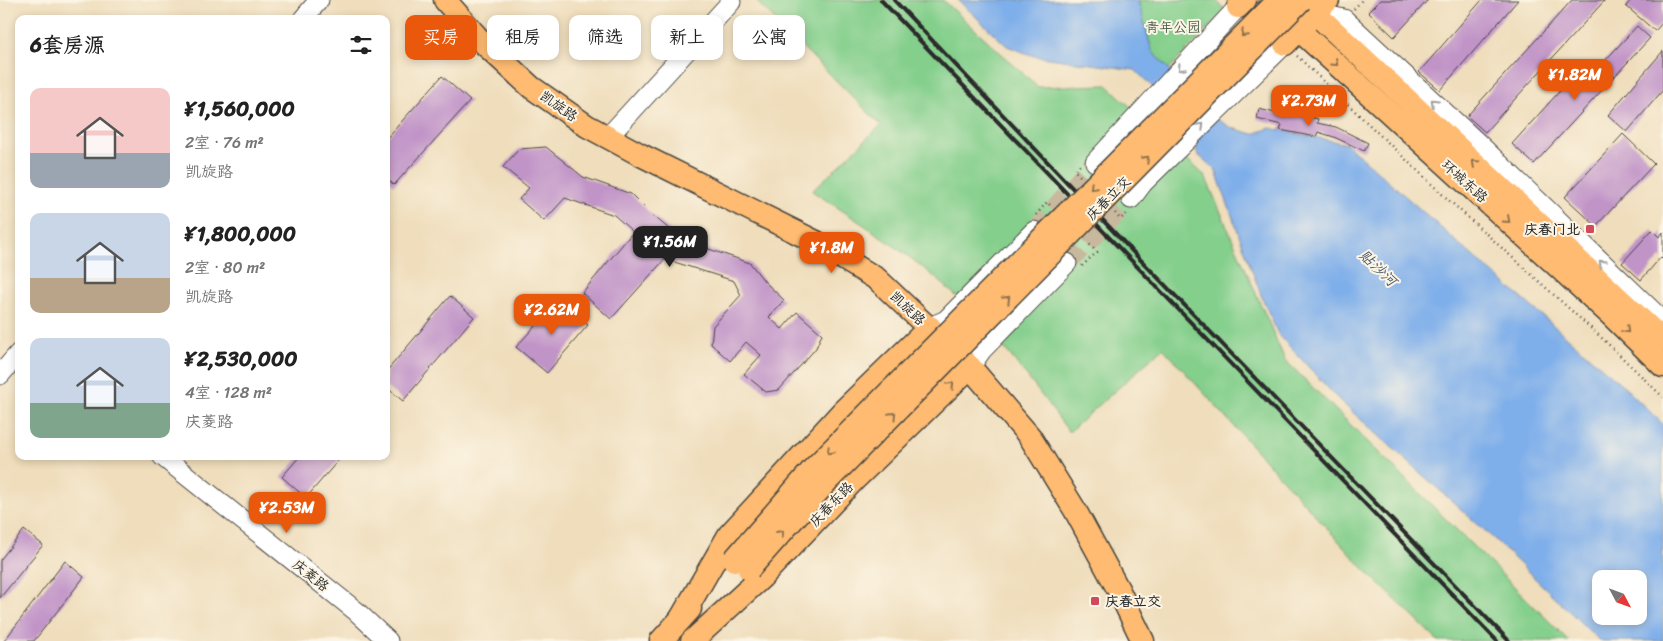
<!DOCTYPE html>
<html lang="zh">
<meta charset="utf-8">
<style>
:root{--surface:#fff;--page:#f2f2f2;--text:#222;--muted:#767676;--accent:#ea580c}
body{margin:0;font-family:Sriracha,"LXGW WenKai TC",sans-serif;background:var(--page);color:var(--text);height:100vh;display:flex;flex-direction:column;font-size:19px;white-space:nowrap}
*{box-sizing:border-box;margin:0}
p{font-size:16px;color:var(--muted)}
.icon{flex:none;width:28px;height:28px;fill:none;stroke:currentColor;stroke-width:2;stroke-linecap:round;stroke-linejoin:round}
.map{position:relative;flex:1;overflow:hidden}
.side{position:absolute;left:15px;top:15px;width:375px;height:445px;display:flex;flex-direction:column;background:var(--surface);border-radius:10px;box-shadow:0 2px 8px #0003}
.side>*{flex:none}
.guide{position:absolute;left:405px;top:15px;width:475px;height:45px;display:flex;gap:10px}
.needle{width:32px;rotate:131deg}
.controls{position:absolute;left:1592px;top:570px;display:grid;gap:10px}
.controls a{display:grid;place-items:center;width:55px;height:55px;border-radius:10px;background:var(--surface);box-shadow:0 2px 8px #0003;font-size:25px}
.price{position:absolute;translate:-50% -42px;padding:0 11px;border-radius:10px;background:var(--accent);color:#fff;font-size:16px;line-height:32px;filter:drop-shadow(0 1px 2px #0008)}
.price::after{content:'';position:absolute;left:50%;top:30px;width:15px;height:11px;margin-left:-8px;background:inherit;clip-path:polygon(0 0,100% 0,50% 100%)}
.price.active{background:#222;color:#fff}
ul{padding:0;list-style:none}
li{display:flex;align-items:center;gap:15px;height:125px;padding:0 15px}
li span{display:grid;place-items:center;flex:none;width:140px;height:100px;border-radius:10px;color:#555}
li>.icon{margin-inline-start:auto}
span .icon{width:60px;height:60px;fill:#fffc;stroke-width:1}
li b{font-size:21px}
h2{display:flex;justify-content:space-between;align-items:center;height:60px;padding:0 15px;font-size:21px}
.pill{padding:0 18px;border-radius:10px;background:var(--surface);box-shadow:0 2px 8px #0003;font-size:18px;line-height:45px}
.pill.active{background:var(--accent);color:#fff}
.map>svg:first-child{display:block}
</style>
<div class="map">
<svg width="1663" height="641" viewBox="0 0 1663 641">
<rect width="100%" height="100%" fill="#fcf5e5"/>
<filter id="ink" filterUnits="userSpaceOnUse"><feTurbulence type="fractalNoise" baseFrequency=".02" numOctaves="2"/><feDisplacementMap in="SourceGraphic" scale="10" xChannelSelector="R" yChannelSelector="G"/><feConvolveMatrix kernelMatrix="1 2 1 2 8 2 1 2 1" color-interpolation-filters="sRGB"/></filter>
<filter id="wash" filterUnits="userSpaceOnUse"><feTurbulence type="fractalNoise" baseFrequency=".0096" numOctaves="4" result="noise"/><feDisplacementMap in="SourceGraphic" scale="20" xChannelSelector="R" yChannelSelector="G"/><feGaussianBlur stdDeviation="1.12" result="paint"/><feColorMatrix in="noise" values="0 0 0 0 0 0 0 0 0 0 0 0 0 0 0 0 0 1.4 0 .05"/><feComposite in="paint" operator="in"/></filter>
<g filter="url(#wash)">
<rect width="100%" height="100%" fill="#efddbb"/>
<g fill="#84cf8c" stroke="#587d5c">
<path d="M755,0H943L1038,87L1107,85L1205,176L1285,360L1569,641H1438L1366,571L1163,348L1069,432C1030,380 992,327 943,284C902,249 857,220 812,191L881,125Z"/>
<polygon points="1138,0 1215,0 1226,10 1169,69 1152,51"/>
</g>
<path fill="#7fafea" stroke="#556d8a" fill-rule="evenodd" d="M958,0H1138L1152,51L1215,118L1232,128L1253,134L1270,128L1347,144L1459,244L1619,382L1663,424V641H1600L1493,538L1339,400L1278,334L1261,295L1215,169L1197,154L1196,140L1200,132L1135,70L1034,56L1007,46ZM1601,579H1639V616H1601Z"/>
<g id="blocks">
<g fill="#c194c8">
<polygon points="1380,0 1428,0 1394,37 1368,12"/>
<polygon points="1482,0 1518,0 1440,90 1419,72"/>
<polygon points="1572,0 1605,0 1485,132 1467,116"/>
<polygon points="1631,0 1663,0 1663,22 1655,31 1626,6"/>
<polygon points="1637,26 1650,38 1534,164 1512,144 1567,83 1576,92"/>
<polygon points="1663,51 1663,90 1627,132 1608,115"/>
<polygon points="442,76 470,101 394,185 386,178 386,139"/>
<polygon points="1259,109 1283,115 1284,111 1318,119 1317,123 1336,127 1368,143 1364,151 1334,137 1318,132 1316,137 1280,130 1282,125 1257,119"/>
<polygon points="1623,134 1654,164 1596,226 1565,197"/>
<polygon points="546,147 583,177 631,194 650,213 682,240 750,263 765,282 784,300 769,317 782,329 797,312 822,334 816,348 779,390 766,392 744,374 761,355 746,342 730,361 711,344 713,326 741,295 734,281 665,259 611,319 582,293 633,232 614,215 565,198 544,221 519,199 529,188 503,167 519,149"/>
<polygon points="1652,230 1659,237 1663,232 1663,259 1661,257 1641,280 1622,263"/>
<polygon points="450,296 474,317 403,401 386,387 386,372"/>
<polygon points="559,300 588,325 547,373 516,347"/>
<polygon points="300,456 342,456 306,498 282,477"/>
<polygon points="24,530 43,545 0,598 0,560"/>
<polygon points="65,561 84,577 34,641 4,641"/>
</g>
</g>
</g>
<g filter="url(#ink)">
<use href="#blocks" fill-opacity="0" stroke="#484641" stroke-width="1"/>
<g fill="none" stroke-linecap="round" stroke-linejoin="round">
<g stroke="#c8b99e" stroke-width="19" stroke-dasharray="19 9" stroke-linecap="butt">
<polyline points="1034,231 1095,162"/>
<polyline points="1067,263 1131,199"/>
</g>
<defs>
<g id="minor">
<polyline points="1316,13 1344,19 1480,145 1663,321"/>
<polyline points="303,19 319,0"/>
<polyline points="608,137 731,2 729,0"/>
<polyline points="1095,162 1238,7"/>
<polyline points="1131,199 1143,183 1285,44"/>
<polyline points="930,327 946,320 1034,231"/>
<polyline points="970,367 982,350 1067,263"/>
<polyline points="0,375 19,353"/>
<polyline points="162,456 356,611 388,641"/>
</g>
<g id="major">
<polyline points="445,0 478,38 531,87 587,126 641,155 816,242 877,279 970,367 1030,437 1075,510 1118,589 1143,641"/>
<polyline points="1301,0 1663,340"/>
<polyline points="1270,5 1299,30 1612,316 1663,366"/>
<polyline points="1238,7 1245,0"/>
<polyline points="1285,44 1328,0"/>
<polyline points="680,620 729,535 843,411 930,327"/>
<polyline points="661,641 690,609"/>
<polyline points="692,641 762,577 856,478 970,367"/>
</g>
</defs>
<use href="#minor" stroke="#484641" stroke-width="21"/>
<use href="#major" stroke="#484641" stroke-width="25"/>
<g stroke="#484641" stroke-width="2.5" stroke-dasharray="1 4" stroke-linecap="butt">
<polyline points="1354,9 1362,0"/>
<polyline points="1297,56 1442,194 1604,340 1663,397"/>
<polyline points="1080,176 1074,170 1081,164"/>
<polyline points="1115,213 1120,219 1127,214"/>
<polyline points="1036,215 1047,202 1051,206"/>
<polyline points="1082,266 1097,252 1087,242"/>
</g>
<use href="#minor" stroke="#fff" stroke-width="19"/>
<use href="#major" stroke="#febb71" stroke-width="22"/>
<g stroke="#2b2b2b" stroke-width="4">
<polyline points="881,0 1497,641"/>
<polyline points="894,0 1134,253 1509,641"/>
</g>
<defs>
<g id="major-bridge">
<polyline points="734,560 814,468 1279,0"/>
<polyline points="749,569 828,480 1301,0"/>
</g>
</defs>
<use href="#major-bridge" stroke="#484641" stroke-width="25" stroke-linecap="butt"/>
<use href="#major-bridge" stroke="#febb71" stroke-width="22"/>
</g>
<defs><path id="oneway-chevron" d="M-2-3.5L2.5 0L-2 3.5" fill="none" stroke-width="1.6" stroke-linecap="round" stroke-linejoin="round" transform="scale(1.25)"/></defs>
<g stroke="#94734e">
<use href="#oneway-chevron" transform="translate(1244 34) rotate(135)"/>
<use href="#oneway-chevron" transform="translate(1335 63) rotate(42)"/>
<use href="#oneway-chevron" transform="translate(1146 159) rotate(-45)"/>
<use href="#oneway-chevron" transform="translate(1475 163) rotate(-137)"/>
<use href="#oneway-chevron" transform="translate(1093 187) rotate(135)"/>
<use href="#oneway-chevron" transform="translate(1507 220) rotate(42)"/>
<use href="#oneway-chevron" transform="translate(1007 299) rotate(-45)"/>
<use href="#oneway-chevron" transform="translate(1626 330) rotate(45)"/>
<use href="#oneway-chevron" transform="translate(951 385) rotate(-45)"/>
<use href="#oneway-chevron" transform="translate(893 415) rotate(-46)"/>
<use href="#oneway-chevron" transform="translate(830 451) rotate(135)"/>
<use href="#oneway-chevron" transform="translate(781 533) rotate(-48)"/>
</g>
<g stroke="#a0a0a0">
<use href="#oneway-chevron" transform="translate(1181 68) rotate(133)"/>
<use href="#oneway-chevron" transform="translate(1434 102) rotate(-137)"/>
<use href="#oneway-chevron" transform="translate(1201 126) rotate(-45)"/>
<use href="#oneway-chevron" transform="translate(1602 263) rotate(-136)"/>
</g>
</g>
<g fill="#d1495b" stroke="#fcf5e5" stroke-width="2">
<rect x="1585" y="224" width="10" height="10" rx="2.5"/>
<rect x="1090" y="596" width="10" height="10" rx="2.5"/>
</g>
<g text-anchor="middle" stroke-width="4" stroke-linejoin="round" paint-order="stroke">
<g font-size="14" fill="#465c48" stroke="#fcf5e5">
<text x="1173" y="32">青年公园</text>
</g>
<g font-size="14" fill="#2b2b2b" stroke="#fcf5e5">
<text transform="translate(559 106) rotate(35)" y="5">凯旋路</text>
<text transform="translate(1465 181) rotate(42)" y="5">环城东路</text>
<text transform="translate(1108 198) rotate(-45)" y="5">庆春立交</text>
<text transform="translate(908 308) rotate(43)" y="5">凯旋路</text>
<text transform="translate(831 504) rotate(-46)" y="5">庆春东路</text>
<text transform="translate(311 575) rotate(39)" y="5">庆菱路</text>
</g>
<g font-size="14" font-weight="bold" fill="#2b2b2b" stroke="#fcf5e5" text-anchor="end">
<text x="1580" y="234">庆春门北</text>
<text x="1105" y="606" text-anchor="start">庆春立交</text>
</g>
<g font-size="15" font-style="italic" fill="#48596e" stroke="#fcf5e5">
<text transform="translate(1378 268) rotate(44)" y="5">贴沙河</text>
</g>
</g>
</svg>
<div class="controls">
<a><svg class="needle" viewBox="-14 -14 28 28"><path d="M0-13l5 13h-10z" fill="#e53935"/><path d="M0 13l5-13h-10z" fill="#767676"/></svg></a>
</div>
<b class="price" style="left:1575px;top:101px">¥1.82M</b>
<b class="price" style="left:1309px;top:127px">¥2.73M</b>
<b class="price active" style="left:670px;top:268px">¥1.56M</b>
<b class="price" style="left:832px;top:274px">¥1.8M</b>
<b class="price" style="left:552px;top:336px">¥2.62M</b>
<b class="price" style="left:287px;top:534px">¥2.53M</b>
<div class="guide">
<a class="pill active">买房</a>
<a class="pill">租房</a>
<a class="pill">筛选</a>
<a class="pill">新上</a>
<a class="pill">公寓</a>
</div>
<section class="side">
<h2>6套房源<svg class="icon" aria-label="filters" viewBox="0 0 24 24"><path d="M4 7h16M4 17h16"/><circle cx="9" cy="7" r="2"/><circle cx="15" cy="17" r="2"/></svg></h2>
<ul>
<li><span style="background:linear-gradient(#f6c9c9 65%,#9aa5b1 0)"><svg class="icon" aria-label="home" viewBox="0 0 24 24"><path d="M3 11l9-7 9 7M6 9v11h12V9"/></svg></span><div><b>¥1,560,000</b><p>2室 · 76 m²</p><p>凯旋路</p></div></li>
<li><span style="background:linear-gradient(#c9d6e8 65%,#b9a48a 0)"><svg class="icon" aria-label="home" viewBox="0 0 24 24"><path d="M3 11l9-7 9 7M6 9v11h12V9"/></svg></span><div><b>¥1,800,000</b><p>2室 · 80 m²</p><p>凯旋路</p></div></li>
<li><span style="background:linear-gradient(#c9d6e8 65%,#7fa58c 0)"><svg class="icon" aria-label="home" viewBox="0 0 24 24"><path d="M3 11l9-7 9 7M6 9v11h12V9"/></svg></span><div><b>¥2,530,000</b><p>4室 · 128 m²</p><p>庆菱路</p></div></li>
</ul>
</section>
</div>
